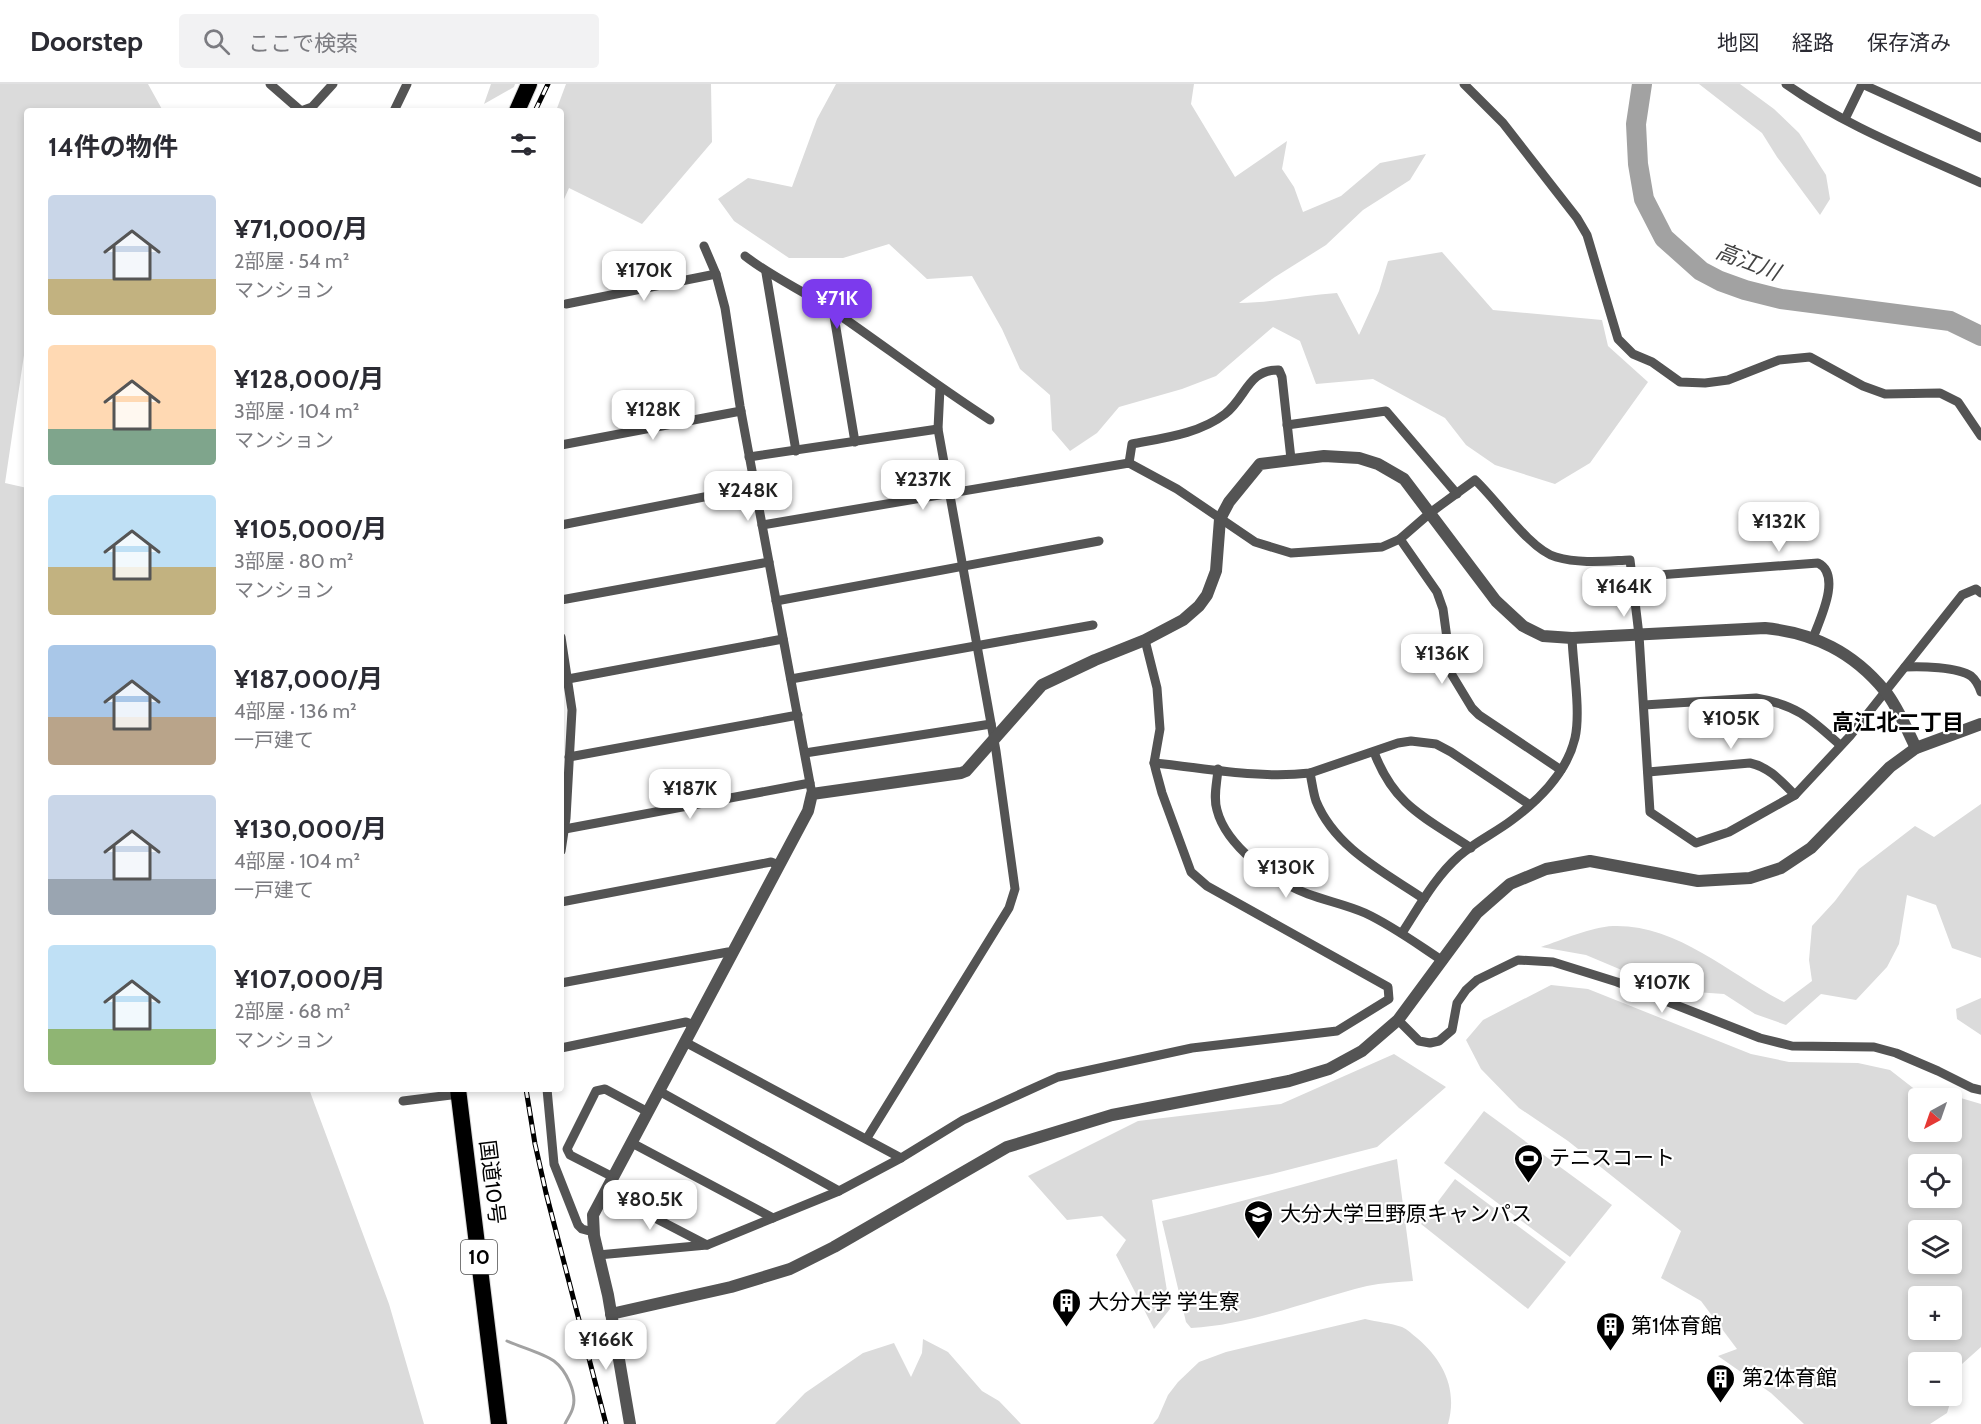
<!DOCTYPE html>
<html lang="ja">
<meta charset="utf-8">
<style>
:root{--surface:#fff;--page:#f2f2f3;--text:#2b2b33;--muted:#7c7c81;--line:#e1e1e2;--accent:#7c3aed}
body{margin:0;font-family:Cabin,"Noto Sans JP",sans-serif;background:var(--page);color:var(--text);height:100vh;display:flex;flex-direction:column;font-size:22px;white-space:nowrap}
*{box-sizing:border-box;margin:0}
p{font-size:20px;color:var(--muted)}
.icon{flex:none;width:33px;height:33px;fill:none;stroke:currentColor;stroke-width:2;stroke-linecap:round;stroke-linejoin:round}
.map{position:relative;flex:1;overflow:hidden}
.sheet{position:absolute;left:24px;top:24px;width:540px;height:984px;display:flex;flex-direction:column;background:var(--surface);border-radius:6px;box-shadow:0 3px 9px #0003}
.sheet>*{flex:none}
.needle{width:39px;rotate:220deg}
.fabs{position:absolute;left:1908px;top:1004px;display:grid;gap:12px}
.fabs a{display:grid;place-items:center;width:54px;height:54px;border-radius:6px;background:var(--surface);box-shadow:0 3px 9px #0003;font-size:30px}
.price{position:absolute;translate:-50% -51px;padding:0 14px;border-radius:12px;background:#fff;color:#222;font-size:20px;line-height:39px;filter:drop-shadow(0 2px 3px #0008)}
.price::after{content:'';position:absolute;left:50%;top:36px;width:18px;height:14px;margin-left:-9px;background:inherit;clip-path:polygon(0 0,100% 0,50% 100%)}
.price.selected{background:var(--accent);color:#fff}
ul{padding:0;list-style:none}
li{display:flex;align-items:center;gap:18px;height:150px;padding:0 24px}
li span{display:grid;place-items:center;flex:none;width:168px;height:120px;border-radius:6px;color:#555}
li>.icon{margin-inline-start:auto}
span .icon{width:72px;height:72px;fill:#fffc;stroke-width:1}
li b{font-size:26px}
h2{display:flex;justify-content:space-between;align-items:center;height:72px;padding:0 24px;font-size:26px}
header{display:flex;align-items:center;gap:36px;box-sizing:border-box;height:84px;padding:0 30px;background:var(--surface);border-bottom:2px solid var(--line)}
header strong{font-size:28px}
nav{display:flex;gap:33px;margin-inline-start:auto;font-size:21px}
.search{width:420px;height:54px;background:var(--page);display:flex;align-items:center;gap:15px;box-sizing:border-box;padding:0 21px;border-radius:6px;color:var(--muted);font-size:22px}
.map>svg:first-child{display:block}
</style>
<header>
<strong>Doorstep</strong>
<div class="search"><svg class="icon" aria-label="search" viewBox="0 0 24 24"><circle cx="10" cy="10" r="6"/><path d="M15 15l6 6"/></svg>ここで検索</div>
<nav><a>地図</a><a>経路</a><a>保存済み</a></nav>
</header>
<div class="map">
<svg width="1981" height="1340" viewBox="0 0 1981 1340">
<rect width="100%" height="100%" fill="#fff"/>
<g fill="#dbdbdb" fill-rule="evenodd">
<polygon points="0,0 148,0 163,27 27,27 27,251 5,399 27,404 27,1005 309,1005 389,1220 424,1340 0,1340"/>
<polygon points="491,0 515,0 514,3 484,20"/>
<polygon points="566,0 711,0 712,58 642,140 569,104 561,122 561,27 556,27"/>
<path d="M836,0H1194L1191,20L1235,93L1287,57L1282,85L1294,103L1303,128L1341,112L1380,79L1426,70L1410,96L1363,126L1326,161L1275,193L1239,219C1272,219 1304,211 1337,209L1359,251L1379,207L1388,177L1442,168L1493,226L1602,236L1608,262L1648,298L1590,379L1555,400L1495,381L1466,361L1445,334L1373,295L1316,300L1300,257L1273,243L1216,292L1182,305L1119,323L1097,349L1070,367L1052,346L1050,311L1020,285L1002,245L972,192L927,195L889,160L843,174H789L734,137L718,115L748,94L792,103L817,35Z"/>
<polygon points="1699,0 1740,0 1774,25 1799,49 1826,91 1830,115 1820,131 1777,73 1762,49"/>
<path d="M1981,720V874L1952,864L1936,821L1907,811L1899,860L1887,883L1856,916L1821,910L1786,941L1755,930L1724,910L1681,907L1643,895L1586,871L1541,863C1562,856 1591,843 1613,842C1678,840 1730,891 1784,918L1812,897L1809,876L1812,842L1835,817L1859,785L1915,742L1934,753Z"/>
<path d="M1551,901L1588,905L1751,970L1789,978L1858,979L1890,986L1926,1014H1918V1047H1952V1014H1944L1954,1012L1981,1020V1263L1962,1280L1947,1329L1930,1340H1804L1771,1309L1718,1272L1737,1265L1701,1217L1661,1194L1681,1147L1568,1057L1519,1024L1481,985L1466,956L1483,936ZM1918,1080H1952V1113H1918ZM1918,1146H1952V1179H1918ZM1918,1212H1952V1245H1918ZM1918,1278H1952V1311H1918Z"/>
<polygon points="1981,914 1981,951 1957,935 1956,925"/>
<polygon points="1394,970 1446,1003 1377,1063 1272,1090 1152,1116 1170,1225 1154,1245 1116,1171 1126,1156 1102,1132 1067,1136 1028,1092 1138,1037 1281,1020"/>
<polygon points="1484,1027 1612,1121 1570,1173 1444,1079"/>
<path d="M1397,1075L1413,1197C1398,1198 1382,1199 1367,1202C1309,1216 1251,1241 1191,1244L1186,1238L1162,1137C1241,1119 1318,1095 1397,1075Z"/>
<polygon points="1455,1095 1566,1178 1528,1225 1421,1140"/>
<path d="M1365,1235C1377,1238 1391,1239 1402,1243C1407,1245 1412,1250 1417,1254C1443,1276 1458,1305 1448,1340H1153L1158,1334L1168,1311L1178,1298L1199,1278L1226,1268Z"/>
<polygon points="923,1255 948,1268 982,1307 999,1317 1021,1340 775,1340 805,1309 863,1269 894,1259 911,1293 922,1269"/>
</g>
<g fill="none" stroke-linecap="round" stroke-linejoin="round">
<path stroke="#a2a2a2" stroke-width="3" d="M507,1257C520,1263 543,1269 554,1277C566,1286 577,1309 573,1323C572,1329 567,1335 565,1340"/>
<polyline stroke="#a2a2a2" stroke-width="20" points="1642,0 1636,40 1638,80 1644,115 1664,154 1701,187 1720,197 1745,206 1781,215 1950,237 1981,252"/>
<defs>
<g id="trunk">
<polyline points="517,27 529,0"/>
<polyline points="458,1005 499,1340"/>
</g>
</defs>
<use href="#trunk" stroke="#dbdbdb" stroke-width="18"/>
<g stroke="#545454" stroke-width="9">
<polyline points="270,0 301,27 312,23 333,0"/>
<polyline points="1464,0 1503,39 1577,134 1587,151 1618,255 1633,270 1652,278 1680,298 1705,299 1728,296 1779,276 1810,273 1863,302 1885,310 1940,309 1958,318 1981,352"/>
<path d="M1786,0C1845,42 1916,69 1981,99"/>
<polyline points="1862,0 1981,54"/>
<polyline points="394,27 407,0"/>
<polyline points="1845,35 1862,0"/>
<polyline points="704,162 716,190 725,224 740,322 812,710"/>
<path d="M745,172C773,194 806,208 835,228C887,264 937,302 990,336"/>
<polyline points="766,189 796,367"/>
<polyline points="566,220 716,190"/>
<polyline points="833,226 855,358"/>
<polyline points="1287,341 1386,327 1457,410"/>
<polyline points="561,361 741,327"/>
<polyline points="749,373 938,345"/>
<path d="M1129,379L1132,360C1163,354 1199,350 1225,330C1246,314 1248,285 1279,286L1282,293L1291,375"/>
<polyline points="561,441 755,403"/>
<path d="M762,441L1129,379L1177,405L1255,458L1291,469L1382,463L1400,455L1430,429L1475,396C1496,415 1530,466 1556,473C1580,480 1606,477 1630,476L1639,551L1650,728L1696,759L1729,748L1795,711L1850,652L1962,511L1976,505L1981,509"/>
<polyline points="1400,455 1437,508 1443,525 1452,591 1472,624 1479,631 1561,686"/>
<path d="M1632,493L1818,479C1842,491 1820,535 1813,554"/>
<polyline points="561,516 769,478"/>
<polyline points="776,517 1099,457"/>
<polyline points="561,553 572,626 566,734 561,767"/>
<path d="M1905,583C1920,582 1958,583 1971,592C1976,596 1979,602 1981,608"/>
<polyline points="568,595 783,555"/>
<polyline points="791,595 1093,541"/>
<path d="M1644,621L1756,614C1797,621 1810,634 1840,661"/>
<path d="M1374,668C1394,722 1426,734 1471,764"/>
<polyline points="805,669 991,640"/>
<polyline points="569,673 798,631"/>
<path d="M1154,679C1206,684 1258,695 1310,689L1398,659L1411,657L1436,660L1451,668L1530,721"/>
<path d="M1218,685C1217,699 1213,713 1217,726C1226,762 1275,798 1308,810C1327,817 1347,821 1365,829C1393,842 1417,860 1443,877"/>
<path d="M1648,688L1750,679C1769,683 1781,697 1795,711"/>
<path d="M1310,689C1312,698 1313,708 1316,717C1335,764 1384,788 1424,815"/>
<polyline points="565,745 810,699"/>
<polyline points="561,818 771,778 779,781"/>
<path d="M1402,849C1419,823 1435,793 1459,772C1475,758 1495,749 1512,736C1539,716 1567,688 1575,654C1581,628 1573,582 1572,554"/>
<polyline points="561,899 728,868 732,871"/>
<polyline points="1398,936 1419,957 1430,959 1439,957 1452,946 1457,919 1466,906 1477,896 1518,876 1553,878 1617,898 1760,954 1792,962 1874,963 1896,969 1938,987 1972,1004 1981,1006"/>
<polyline points="685,958 901,1074"/>
<polyline points="561,964 686,938 694,941"/>
<polyline points="547,1005 554,1080 578,1141 582,1145 593,1148"/>
<polyline points="659,1007 839,1107"/>
<polyline points="403,1017 459,1010"/>
<polyline points="867,1054 1009,824 1015,805 996,667 938,345 940,304"/>
<polyline points="632,1059 773,1134"/>
<polyline points="613,1093 570,1071 567,1065 596,1007 605,1005 648,1028"/>
<polyline points="605,1108 707,1161"/>
<polyline points="598,1171 707,1161 839,1107 901,1074 963,1036 1058,993 1192,964 1337,947 1389,915 1388,903 1207,802 1191,788 1162,709 1156,687 1154,679 1160,645 1157,604 1145,556"/>
</g>
<g stroke="#545454" stroke-width="12">
<polyline points="611,1230 731,1203 790,1185 834,1163 1007,1063 1112,1031 1289,997 1329,985 1362,967 1398,936 1477,829 1510,800 1546,785 1590,777 1698,797 1750,794 1781,784 1811,764 1890,683 1916,664 1981,640"/>
<path d="M630,1340L608,1211L594,1152L593,1131L808,727L812,710L961,689L966,687L1042,601L1095,576L1145,556L1183,536L1199,522L1207,511L1216,487L1220,435L1229,418L1260,380L1324,372L1359,374L1378,380L1404,395L1496,517L1510,530L1523,542L1543,552L1572,554L1765,544C1814,549 1853,568 1885,607C1898,623 1907,646 1916,664"/>
</g>
<use href="#trunk" stroke="#000" stroke-width="16"/>
<defs>
<g id="rail">
<polyline points="535,27 548,0"/>
<polyline points="526,1005 535,1060 546,1109 606,1340"/>
</g>
</defs>
<use href="#rail" stroke="#000" stroke-width="5"/>
<use href="#rail" stroke="#fff" stroke-width="3" stroke-dasharray="9" stroke-linecap="butt"/>
</g>
<defs>
<symbol id="stadium-pin" viewBox="-11 -11 22 30"><path d="M0 17L-7.5 6A9.5 9.5 0 1 1 7.5 6Z" fill="#000" stroke="#fff"/><path d="M0-5a6.5 5 0 1 0 0 10a6.5 5 0 1 0 0-10ZM-3.5-1.8h7v3.6h-7Z" fill="#fff"/></symbol>
<symbol id="university-pin" viewBox="-11 -11 22 30"><path d="M0 17L-7.5 6A9.5 9.5 0 1 1 7.5 6Z" fill="#000" stroke="#fff"/><path d="M0-5L7-2L0 1L-7-2ZM-4 1L0 2.5L4 1V4Q0 6-4 4Z" fill="#fff"/></symbol>
<symbol id="building-pin" viewBox="-11 -11 22 30"><path d="M0 17L-7.5 6A9.5 9.5 0 1 1 7.5 6Z" fill="#000" stroke="#fff"/><path d="M-4-6H4V6H1V3H-1V6H-4ZM-2.5-4.3h1.7v1.8h-1.7ZM.8-4.3h1.7v1.8H.8ZM-2.5-1h1.7V.8h-1.7ZM.8-1h1.7V.8H.8Z" fill="#fff"/></symbol>
</defs>
<g fill-rule="evenodd">
<use href="#stadium-pin" x="1512" y="1058" width="33" height="45"/>
<use href="#university-pin" x="1242" y="1114" width="33" height="45"/>
<use href="#building-pin" x="1050" y="1202" width="33" height="45"/>
<use href="#building-pin" x="1594" y="1226" width="33" height="45"/>
<use href="#building-pin" x="1704" y="1278" width="33" height="45"/>
</g>
<g text-anchor="middle" stroke-width="4.5" stroke-linejoin="round" paint-order="stroke">
<rect fill="#fff" stroke="#4c4c4c" stroke-width="1.5" x="461" y="1156" width="36" height="34" rx="4.5"/>
<g font-size="20" font-weight="bold" fill="#000">
<text x="479" y="1180">10</text>
</g>
<g font-size="21" fill="#000" stroke="#fff" text-anchor="start">
<text x="1549" y="1081">テニスコート</text>
<text x="1280" y="1137">大分大学旦野原キャンパス</text>
<text x="1088" y="1225">大分大学 学生寮</text>
<text x="1631" y="1249">第1体育館</text>
<text x="1742" y="1301">第2体育館</text>
</g>
<g font-size="21" fill="#000" stroke="#fff">
<text transform="translate(492 1098) rotate(83)" y="7">国道10号</text>
</g>
<g font-size="22" font-style="italic" fill="#434343" stroke="#fff">
<text transform="translate(1748 177) rotate(21)" y="8">高江川</text>
</g>
<g font-size="22" font-weight="bold" fill="#000" stroke="#fff">
<text x="1898" y="646">高江北二丁目</text>
</g>
</g>
</svg>
<div class="fabs">
<a><svg class="needle" viewBox="-14 -14 28 28"><path d="M0-13l5 13h-10z" fill="#e53935"/><path d="M0 13l5-13h-10z" fill="#7c7c81"/></svg></a>
<a><svg class="icon" aria-label="locate" viewBox="0 0 24 24"><circle cx="12" cy="12" r="6"/><path d="M12 2v4M12 18v4M2 12h4M18 12h4"/></svg></a>
<a><svg class="icon" aria-label="layers" viewBox="0 0 24 24"><path d="M12 4l9 5-9 5-9-5zM3 14l9 5 9-5"/></svg></a>
<a>+</a>
<a>−</a>
</div>
<b class="price" style="left:644px;top:218px">¥170K</b>
<b class="price selected" style="left:837px;top:246px">¥71K</b>
<b class="price" style="left:653px;top:357px">¥128K</b>
<b class="price" style="left:923px;top:427px">¥237K</b>
<b class="price" style="left:748px;top:438px">¥248K</b>
<b class="price" style="left:1779px;top:469px">¥132K</b>
<b class="price" style="left:1624px;top:534px">¥164K</b>
<b class="price" style="left:1442px;top:601px">¥136K</b>
<b class="price" style="left:1731px;top:666px">¥105K</b>
<b class="price" style="left:690px;top:736px">¥187K</b>
<b class="price" style="left:1286px;top:815px">¥130K</b>
<b class="price" style="left:1662px;top:930px">¥107K</b>
<b class="price" style="left:650px;top:1147px">¥80.5K</b>
<b class="price" style="left:606px;top:1287px">¥166K</b>
<section class="sheet">
<h2>14件の物件<svg class="icon" aria-label="filters" viewBox="0 0 24 24"><path d="M4 7h16M4 17h16"/><circle cx="9" cy="7" r="2"/><circle cx="15" cy="17" r="2"/></svg></h2>
<ul>
<li><span style="background:linear-gradient(#c9d6e8 70%,#c2b280 0)"><svg class="icon" aria-label="home" viewBox="0 0 24 24"><path d="M3 11l9-7 9 7M6 9v11h12V9"/></svg></span><div><b>¥71,000/月</b><p>2部屋 · 54 m²</p><p>マンション</p></div></li>
<li><span style="background:linear-gradient(#ffd9b3 70%,#7fa58c 0)"><svg class="icon" aria-label="home" viewBox="0 0 24 24"><path d="M3 11l9-7 9 7M6 9v11h12V9"/></svg></span><div><b>¥128,000/月</b><p>3部屋 · 104 m²</p><p>マンション</p></div></li>
<li><span style="background:linear-gradient(#bfe0f5 60%,#c2b280 0)"><svg class="icon" aria-label="home" viewBox="0 0 24 24"><path d="M3 11l9-7 9 7M6 9v11h12V9"/></svg></span><div><b>¥105,000/月</b><p>3部屋 · 80 m²</p><p>マンション</p></div></li>
<li><span style="background:linear-gradient(#a9c7e8 60%,#b9a48a 0)"><svg class="icon" aria-label="home" viewBox="0 0 24 24"><path d="M3 11l9-7 9 7M6 9v11h12V9"/></svg></span><div><b>¥187,000/月</b><p>4部屋 · 136 m²</p><p>一戸建て</p></div></li>
<li><span style="background:linear-gradient(#c9d6e8 70%,#9aa5b1 0)"><svg class="icon" aria-label="home" viewBox="0 0 24 24"><path d="M3 11l9-7 9 7M6 9v11h12V9"/></svg></span><div><b>¥130,000/月</b><p>4部屋 · 104 m²</p><p>一戸建て</p></div></li>
<li><span style="background:linear-gradient(#bfe0f5 70%,#8fb573 0)"><svg class="icon" aria-label="home" viewBox="0 0 24 24"><path d="M3 11l9-7 9 7M6 9v11h12V9"/></svg></span><div><b>¥107,000/月</b><p>2部屋 · 68 m²</p><p>マンション</p></div></li>
</ul>
</section>
</div>
